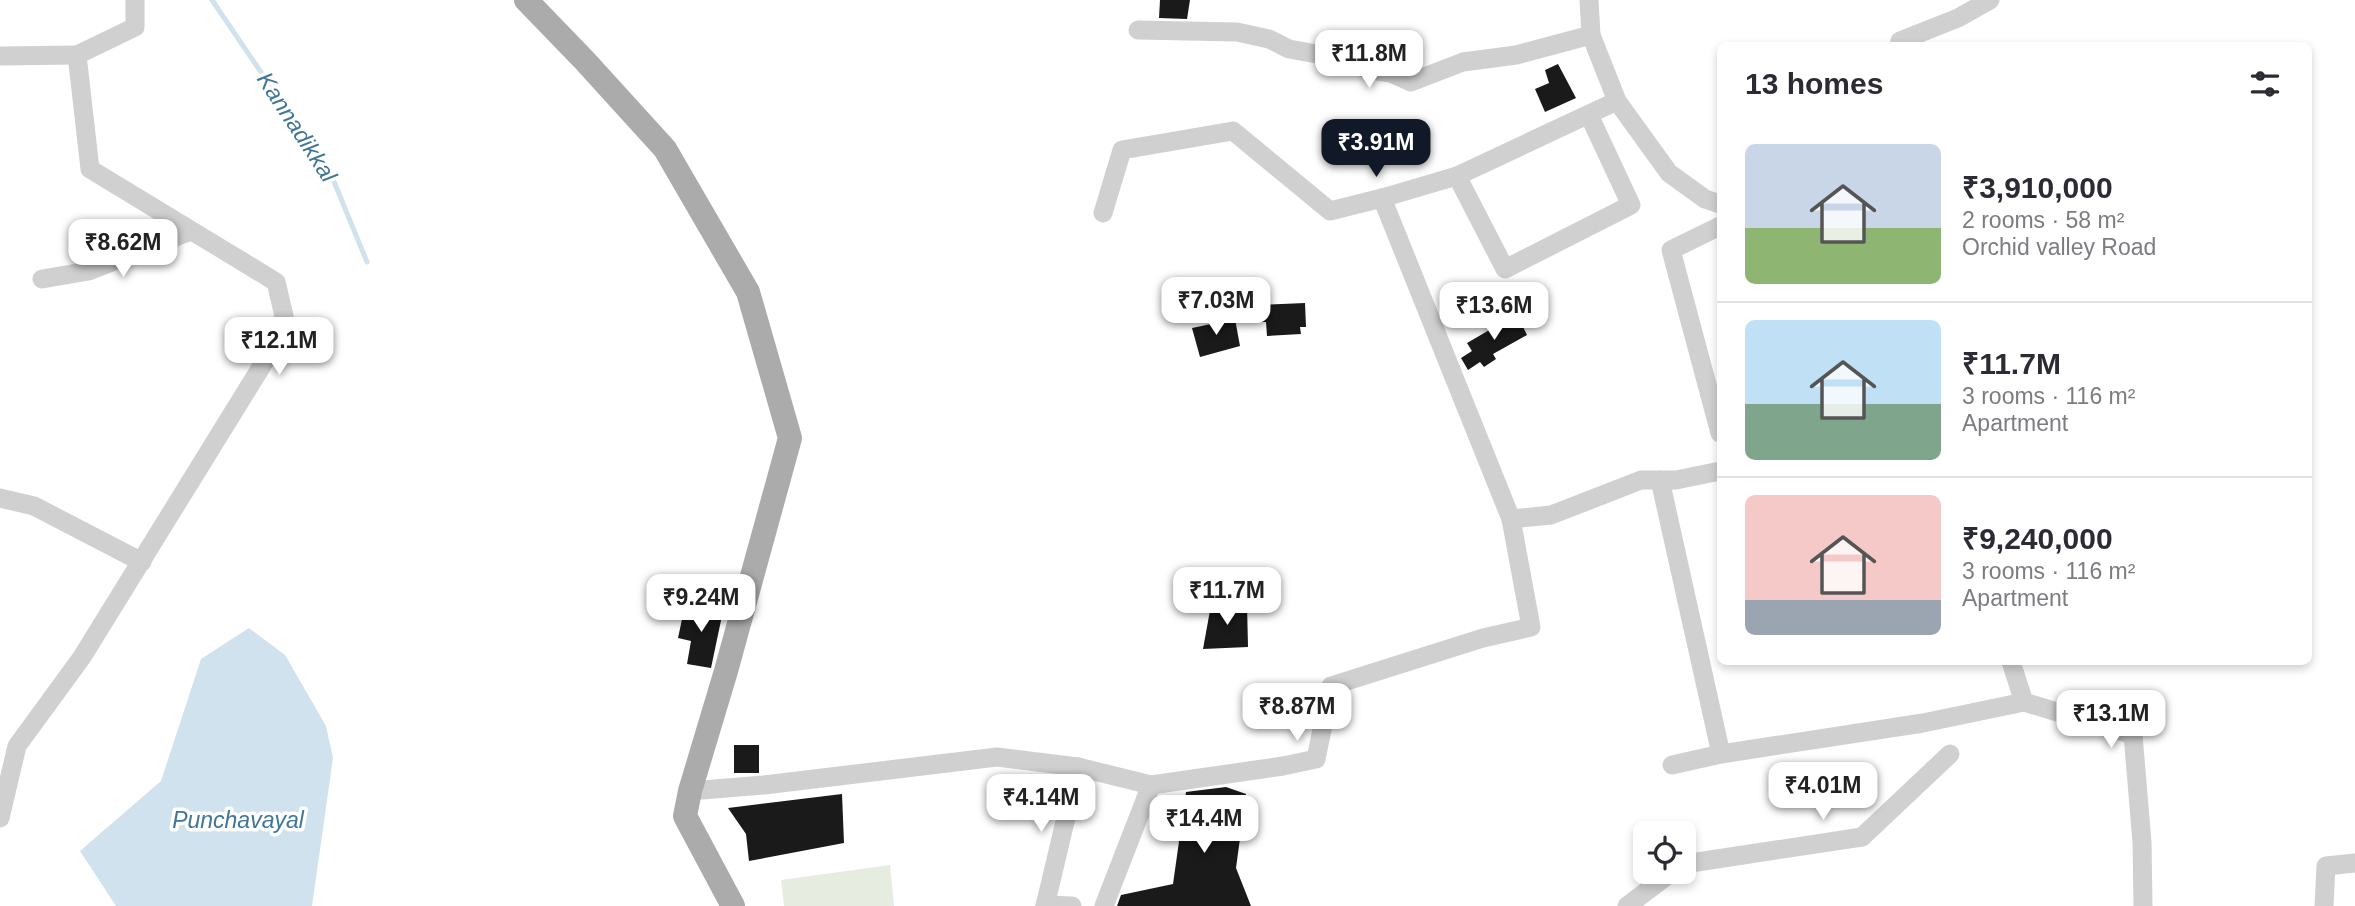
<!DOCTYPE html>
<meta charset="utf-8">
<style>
:root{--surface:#fff;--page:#f7f7f7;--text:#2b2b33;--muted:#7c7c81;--line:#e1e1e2;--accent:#111827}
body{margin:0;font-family:Helvetica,sans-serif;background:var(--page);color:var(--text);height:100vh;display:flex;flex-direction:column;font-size:26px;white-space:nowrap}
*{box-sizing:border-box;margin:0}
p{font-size:23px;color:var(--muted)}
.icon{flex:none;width:38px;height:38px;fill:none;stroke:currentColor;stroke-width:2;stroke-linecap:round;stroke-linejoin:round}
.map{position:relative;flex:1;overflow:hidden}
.sheet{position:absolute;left:1717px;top:42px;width:595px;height:623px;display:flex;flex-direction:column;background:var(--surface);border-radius:10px;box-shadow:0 4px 10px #0003}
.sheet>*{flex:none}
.controls{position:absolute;left:1633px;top:821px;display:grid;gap:14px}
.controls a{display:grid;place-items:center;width:63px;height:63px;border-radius:10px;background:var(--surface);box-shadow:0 4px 10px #0003;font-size:35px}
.price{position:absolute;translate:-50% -60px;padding:0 16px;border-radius:14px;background:#fff;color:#222;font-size:23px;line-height:46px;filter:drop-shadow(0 2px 4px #0008)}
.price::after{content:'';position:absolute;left:50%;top:42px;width:21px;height:16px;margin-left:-10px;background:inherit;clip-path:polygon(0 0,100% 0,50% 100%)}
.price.active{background:var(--accent);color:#fff}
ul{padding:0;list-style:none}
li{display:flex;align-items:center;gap:21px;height:175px;padding:0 28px}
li+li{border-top:2px solid var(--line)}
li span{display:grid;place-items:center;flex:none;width:196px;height:140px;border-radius:10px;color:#555}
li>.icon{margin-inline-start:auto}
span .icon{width:84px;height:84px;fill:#fffc;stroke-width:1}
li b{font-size:30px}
h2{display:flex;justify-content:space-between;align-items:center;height:84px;padding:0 28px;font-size:30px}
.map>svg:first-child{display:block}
</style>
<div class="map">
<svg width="2355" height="906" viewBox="0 0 2355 906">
<rect width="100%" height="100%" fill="#fff"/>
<polygon fill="#e6ecdf" points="890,865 894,906 784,906 781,880"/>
<polygon fill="#cfe2ee" points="249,628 285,655 326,726 333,758 312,906 116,906 80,851 161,781 201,659"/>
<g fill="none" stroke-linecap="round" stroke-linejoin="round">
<polyline stroke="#cfe2ee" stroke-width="5" points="212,0 288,112 328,167 367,262"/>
</g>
<g fill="#1a1a1a">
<polygon points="1160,0 1190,0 1187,19 1159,18"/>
<polygon points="1558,64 1576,98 1545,112 1535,89 1549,83 1545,70"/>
<polygon points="1305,303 1306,327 1300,327 1301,334 1267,336 1266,322 1259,322 1258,305"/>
<polygon points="1517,314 1527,335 1493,354 1496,359 1484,367 1480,362 1468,370 1461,358 1472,351 1467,343"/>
<polygon points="1235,319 1240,346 1200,357 1192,328"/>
<polygon points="1247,604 1248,647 1203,649 1211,605"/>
<polygon points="685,605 723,611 711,668 687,664 691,641 678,638"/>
<rect x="734" y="745" width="25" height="28"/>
<polygon points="1226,787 1246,794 1236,868 1251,906 1117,906 1121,895 1173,884 1186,792"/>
<polygon points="842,794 844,843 749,861 746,834 728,808"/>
</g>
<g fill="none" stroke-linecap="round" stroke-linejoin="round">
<g stroke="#d0d0d0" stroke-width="19">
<polyline points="1589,0 1591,35 1617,101 1669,173 1705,199 1720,204"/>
<polyline points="1138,30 1237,32 1269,39 1289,49 1328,56 1371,70 1391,73 1411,82 1463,62 1516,55 1591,35"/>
<polyline points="1899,46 1900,41 1958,18 1990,0"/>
<polyline points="0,56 77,55"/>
<polyline points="1589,115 1631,205 1505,269 1457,176 1617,101"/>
<polyline points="1382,198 1457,176"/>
<polyline points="1103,213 1122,150 1233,131 1330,211 1382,198 1511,519"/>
<polyline points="1720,226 1671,250 1720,433"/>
<polyline points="42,279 89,271 191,231"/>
<polyline points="1660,480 1721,754"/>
<polyline points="0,498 34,506 142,562"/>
<polyline points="2011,662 2024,702 2133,735 2142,842 2143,906"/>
<polyline points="1672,765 1721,754 1923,723 2024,702"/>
<polyline points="690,791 764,785 997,757 1078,767 1151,785 1283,766 1316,759 1331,686 1483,638 1531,627 1511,519 1551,515 1641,480 1676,480 1720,471"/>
<polyline points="0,818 17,746 82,657 268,356 284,316 276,282 90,169 77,55 135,27 135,0"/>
<polyline points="1684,864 1862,837 1950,754"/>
<polyline points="1045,905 1072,906"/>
<polyline points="1045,906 1078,767"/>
<polyline points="1104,906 1151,785"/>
<polyline points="1627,906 1672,872"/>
<polyline points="2324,906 2326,866 2355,863"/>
</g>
<polyline stroke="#ababab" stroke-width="24" points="526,0 585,61 665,149 748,292 790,438 726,671 690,791 685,816 733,906"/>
</g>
<g text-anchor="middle" stroke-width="7" stroke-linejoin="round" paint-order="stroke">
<g font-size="23" font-style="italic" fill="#3f7597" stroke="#fff">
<text transform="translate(297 127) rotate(57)" y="8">Kannadikkal</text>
<text x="238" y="828">Punchavayal</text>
</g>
</g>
</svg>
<div class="controls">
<a><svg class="icon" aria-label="locate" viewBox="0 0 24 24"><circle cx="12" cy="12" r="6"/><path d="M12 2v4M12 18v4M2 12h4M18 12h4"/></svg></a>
</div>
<b class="price" style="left:1369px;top:90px">₹11.8M</b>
<b class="price active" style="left:1376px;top:179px">₹3.91M</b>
<b class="price" style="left:123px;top:279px">₹8.62M</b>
<b class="price" style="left:1216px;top:337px">₹7.03M</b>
<b class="price" style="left:1494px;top:342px">₹13.6M</b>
<b class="price" style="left:279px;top:377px">₹12.1M</b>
<b class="price" style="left:1227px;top:627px">₹11.7M</b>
<b class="price" style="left:701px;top:634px">₹9.24M</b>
<b class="price" style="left:1297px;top:743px">₹8.87M</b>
<b class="price" style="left:2111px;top:750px">₹13.1M</b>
<b class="price" style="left:1823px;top:822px">₹4.01M</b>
<b class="price" style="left:1041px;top:834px">₹4.14M</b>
<b class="price" style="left:1204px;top:855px">₹14.4M</b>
<section class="sheet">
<h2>13 homes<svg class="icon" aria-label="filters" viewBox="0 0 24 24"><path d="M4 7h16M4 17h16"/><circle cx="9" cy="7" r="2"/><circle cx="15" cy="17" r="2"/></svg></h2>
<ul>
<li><span style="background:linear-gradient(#c9d6e8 60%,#8fb573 0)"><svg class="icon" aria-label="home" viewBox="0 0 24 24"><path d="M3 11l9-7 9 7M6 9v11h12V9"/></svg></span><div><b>₹3,910,000</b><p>2 rooms · 58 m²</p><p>Orchid valley Road</p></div></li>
<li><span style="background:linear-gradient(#bfe0f5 60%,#7fa58c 0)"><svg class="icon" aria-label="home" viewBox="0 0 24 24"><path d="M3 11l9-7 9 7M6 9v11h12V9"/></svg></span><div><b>₹11.7M</b><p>3 rooms · 116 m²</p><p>Apartment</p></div></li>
<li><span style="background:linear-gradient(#f6c9c9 75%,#9aa5b1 0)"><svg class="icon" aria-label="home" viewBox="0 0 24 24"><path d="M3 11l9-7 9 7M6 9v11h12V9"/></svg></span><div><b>₹9,240,000</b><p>3 rooms · 116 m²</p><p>Apartment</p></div></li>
</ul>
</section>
</div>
